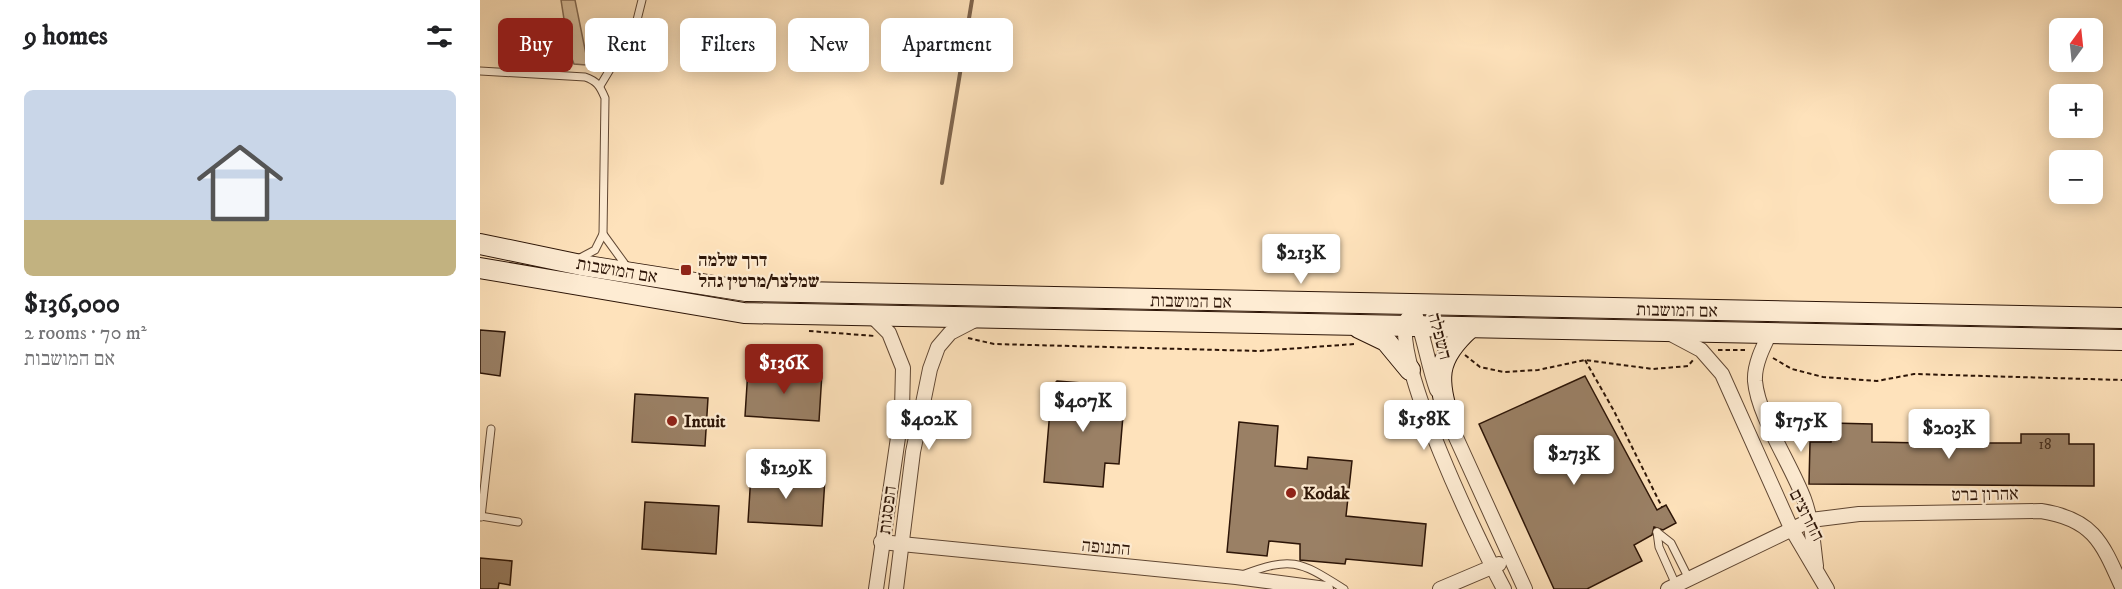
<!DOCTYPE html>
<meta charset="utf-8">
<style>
:root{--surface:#fff;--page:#f6f6f6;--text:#202124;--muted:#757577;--accent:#8f2418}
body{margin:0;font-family:"IM FELL DW Pica","Frank Ruhl Libre",serif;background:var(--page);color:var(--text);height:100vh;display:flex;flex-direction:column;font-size:22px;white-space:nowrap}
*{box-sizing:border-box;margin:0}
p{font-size:20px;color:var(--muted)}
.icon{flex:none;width:33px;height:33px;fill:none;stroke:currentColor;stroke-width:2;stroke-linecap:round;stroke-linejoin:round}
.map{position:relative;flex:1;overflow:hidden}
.sheet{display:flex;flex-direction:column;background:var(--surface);width:480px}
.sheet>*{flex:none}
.top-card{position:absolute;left:18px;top:18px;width:570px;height:54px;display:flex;gap:12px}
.needle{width:39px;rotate:15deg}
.tools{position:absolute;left:1569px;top:18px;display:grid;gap:12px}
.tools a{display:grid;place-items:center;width:54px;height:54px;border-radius:9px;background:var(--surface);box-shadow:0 3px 15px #0003;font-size:30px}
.price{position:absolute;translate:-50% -51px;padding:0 14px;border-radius:6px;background:#fff;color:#222;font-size:20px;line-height:39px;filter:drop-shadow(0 2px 3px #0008)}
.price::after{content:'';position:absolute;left:50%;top:36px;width:18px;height:14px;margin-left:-9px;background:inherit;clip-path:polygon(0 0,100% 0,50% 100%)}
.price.selected{background:var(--accent);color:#fff}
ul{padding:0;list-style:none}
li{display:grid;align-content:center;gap:12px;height:318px;padding:0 24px}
li span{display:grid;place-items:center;height:186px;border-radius:9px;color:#555}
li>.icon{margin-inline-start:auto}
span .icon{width:108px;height:108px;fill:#fffc;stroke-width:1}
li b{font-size:26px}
h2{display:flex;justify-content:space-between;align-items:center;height:72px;padding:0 24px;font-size:26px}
.tag{padding:0 21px;border-radius:9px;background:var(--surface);box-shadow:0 3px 15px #0003;font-size:21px;line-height:54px}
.tag.selected{background:var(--accent);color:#fff}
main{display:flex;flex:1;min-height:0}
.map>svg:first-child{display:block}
</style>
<main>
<section class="sheet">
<h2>9 homes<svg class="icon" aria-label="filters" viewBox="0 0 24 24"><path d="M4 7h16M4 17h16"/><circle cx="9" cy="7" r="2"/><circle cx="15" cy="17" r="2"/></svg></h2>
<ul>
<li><span style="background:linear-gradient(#c9d6e8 70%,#c2b280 0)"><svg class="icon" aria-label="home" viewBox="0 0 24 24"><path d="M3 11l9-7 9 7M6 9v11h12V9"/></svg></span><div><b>$136,000</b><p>2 rooms · 70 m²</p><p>אם המושבות</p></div></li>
</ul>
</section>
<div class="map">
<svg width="1642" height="589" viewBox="0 0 1642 589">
<rect width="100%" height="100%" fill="#fee2bb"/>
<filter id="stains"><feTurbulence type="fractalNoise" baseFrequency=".00333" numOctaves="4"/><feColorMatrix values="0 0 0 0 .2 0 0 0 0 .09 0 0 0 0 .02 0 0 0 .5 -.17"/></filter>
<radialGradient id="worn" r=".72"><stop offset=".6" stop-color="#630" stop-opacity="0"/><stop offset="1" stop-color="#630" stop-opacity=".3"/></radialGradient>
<polygon fill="#dabf9c" stroke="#846a52" stroke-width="1.5" points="81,0 95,0 107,59 106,65 94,64 89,51"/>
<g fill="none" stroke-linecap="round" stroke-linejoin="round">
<polyline stroke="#80664e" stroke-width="4" points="462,183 492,0"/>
</g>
<g fill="#9a8065" stroke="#2d1507" stroke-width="1.5">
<polygon points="0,330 25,332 20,376 0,373"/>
<polygon points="268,369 342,373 339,421 265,416"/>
<polygon points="1105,376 1177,510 1186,505 1196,523 1183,530 1174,527 1172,535 1154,545 1162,561 1107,589 1074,589 999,424"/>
<polygon points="577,381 640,386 645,391 639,464 625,463 623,487 564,482 572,386"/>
<polygon points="155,394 228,398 225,446 152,442"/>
<polygon points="759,422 798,426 795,466 827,469 828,457 872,461 866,516 946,524 942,566 866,559 865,564 820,560 820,544 789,541 787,556 747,552"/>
<polygon points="1351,423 1392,424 1392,442 1444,443 1444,429 1498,429 1498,443 1541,443 1541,434 1589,434 1589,444 1614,444 1614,486 1329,484 1330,442 1351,442"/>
<polygon points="271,474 345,478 342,526 268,522"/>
<polygon points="165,502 239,506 236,554 162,549"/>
<polygon points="0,558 32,561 30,585 19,583 18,589 0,589"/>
</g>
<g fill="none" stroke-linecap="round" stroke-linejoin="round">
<defs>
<g id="service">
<path d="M0,71L105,77C117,81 120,86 125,98L123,234L115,250L98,259"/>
<polyline points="120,86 155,28 162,0"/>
<polyline points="123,234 147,267"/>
<polyline points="0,516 38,522"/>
<polyline points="1,517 11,429"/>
<polyline points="1177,532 1191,543 1209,579"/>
<polyline points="1177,532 1179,547 1196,585"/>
<path d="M762,575C813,556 819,561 864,589"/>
</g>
<g id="minor">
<path d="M932,306C944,333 947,362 957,390"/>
<polyline points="390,314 409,333 423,368 422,410 396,589"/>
<path d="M927,319C910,358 1001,546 1024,589"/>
<polyline points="1189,333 1221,350 1242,374 1311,528 1347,589"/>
<path d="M1290,333C1283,347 1274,365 1275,381C1278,416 1311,464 1324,499C1332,521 1333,543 1336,566"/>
<polyline points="969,422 1045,589"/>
<polyline points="401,542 756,577 846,589"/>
<polyline points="416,589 433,452 450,369 458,347 470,333 497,319"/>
<polyline points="960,589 1019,564"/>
<path d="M1188,589L1331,520L1379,514L1561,511C1613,519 1622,542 1642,587"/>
</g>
<g id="secondary">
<polyline points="0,244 101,265 266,291 1642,318"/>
<polyline points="0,268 264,313 1642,340"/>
<polyline points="879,328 906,341 930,370"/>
<path d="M971,428C959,382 951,363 990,328"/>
</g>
</defs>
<use href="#service" stroke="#614834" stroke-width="9"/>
<use href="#minor" stroke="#614834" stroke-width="16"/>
<use href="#secondary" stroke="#2d1507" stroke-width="22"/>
<g stroke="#2d1507" stroke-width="2" stroke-dasharray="4.5 3" stroke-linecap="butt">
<polyline points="329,331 395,336"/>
<polyline points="488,338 514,344 779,351 875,344"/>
<polyline points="1238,350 1268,350"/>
<polyline points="985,355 1000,367 1024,372 1058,370 1105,360 1173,369 1208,366 1213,360"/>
<polyline points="1293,358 1312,369 1343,377 1397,381 1434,374 1642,380"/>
<polyline points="1105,360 1134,411 1182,507"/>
</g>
<use href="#service" stroke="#feecd3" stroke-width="7"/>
<use href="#minor" stroke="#feecd3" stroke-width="14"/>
<use href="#secondary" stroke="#feecd3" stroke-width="20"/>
</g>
<g fill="#8f2418" stroke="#feecd3" stroke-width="2">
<rect x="200" y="264" width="12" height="12" rx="3"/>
<circle cx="192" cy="421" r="6"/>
<circle cx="811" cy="493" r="6"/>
</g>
<g text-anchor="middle" stroke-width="4.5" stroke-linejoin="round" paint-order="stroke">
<g font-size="15" fill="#48301e">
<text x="1565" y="449">18</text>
</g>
<g font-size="18" font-weight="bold" fill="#2d1507" stroke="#feecd3" text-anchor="start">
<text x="218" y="266">דרך שלמה<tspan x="218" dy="21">שמלצר/מרטין גהל</tspan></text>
<text x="204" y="427">Intuit</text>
<text x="823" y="499">Kodak</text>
</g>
<g font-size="18" fill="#2d1507" stroke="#feecd3">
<text transform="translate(137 270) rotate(10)" y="6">אם המושבות</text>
<text transform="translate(711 301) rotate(1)" y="6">אם המושבות</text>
<text transform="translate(1197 310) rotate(1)" y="6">אם המושבות</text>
<text transform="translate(960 336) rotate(75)" y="6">השפלה</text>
<text transform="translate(1505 494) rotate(-1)" y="6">אהרון ברט</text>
<text transform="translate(407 510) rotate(-83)" y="6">הפסגות</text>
<text transform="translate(1327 515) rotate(63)" y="6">החרוצים</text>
<text transform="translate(626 547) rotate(5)" y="6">התנופה</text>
</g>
</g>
<rect width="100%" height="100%" filter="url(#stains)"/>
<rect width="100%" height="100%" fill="url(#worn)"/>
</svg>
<div class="tools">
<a><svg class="needle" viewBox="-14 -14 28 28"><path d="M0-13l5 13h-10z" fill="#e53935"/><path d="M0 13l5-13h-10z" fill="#757577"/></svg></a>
<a>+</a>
<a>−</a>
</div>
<b class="price" style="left:821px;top:285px">$213K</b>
<b class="price selected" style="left:304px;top:395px">$136K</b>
<b class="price" style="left:603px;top:433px">$407K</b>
<b class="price" style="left:449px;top:451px">$402K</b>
<b class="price" style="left:944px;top:451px">$158K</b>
<b class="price" style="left:1321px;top:453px">$175K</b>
<b class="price" style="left:1469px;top:460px">$203K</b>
<b class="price" style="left:1094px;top:486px">$273K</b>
<b class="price" style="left:306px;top:500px">$129K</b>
<div class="top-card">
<a class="tag selected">Buy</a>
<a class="tag">Rent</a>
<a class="tag">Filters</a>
<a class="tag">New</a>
<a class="tag">Apartment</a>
</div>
</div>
</main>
